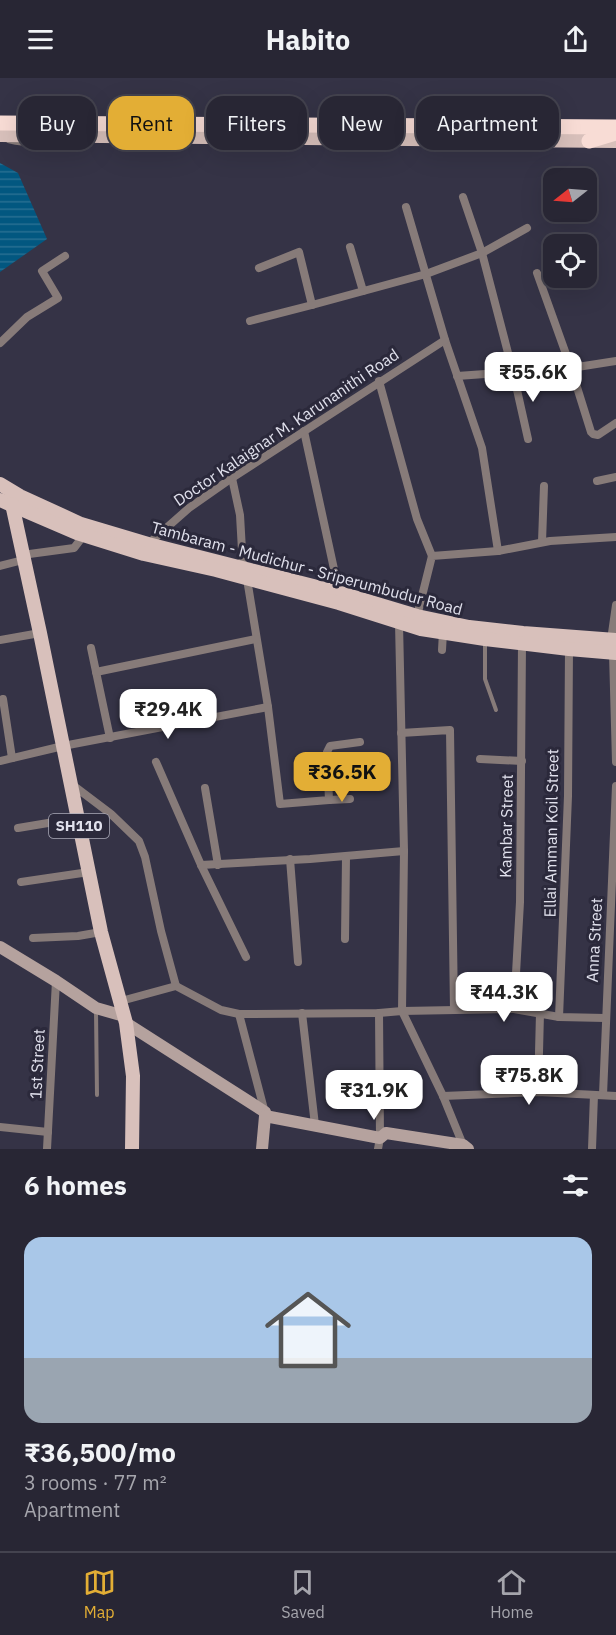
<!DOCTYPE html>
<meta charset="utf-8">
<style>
:root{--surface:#282634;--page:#343240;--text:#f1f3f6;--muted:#a5a5ac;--line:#44434f;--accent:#e3ae35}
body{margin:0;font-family:"IBM Plex Sans",sans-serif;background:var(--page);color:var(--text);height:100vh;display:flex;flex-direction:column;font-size:22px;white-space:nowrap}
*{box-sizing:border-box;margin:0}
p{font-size:20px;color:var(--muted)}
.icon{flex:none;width:33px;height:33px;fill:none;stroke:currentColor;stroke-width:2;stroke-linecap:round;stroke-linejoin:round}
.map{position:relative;height:1071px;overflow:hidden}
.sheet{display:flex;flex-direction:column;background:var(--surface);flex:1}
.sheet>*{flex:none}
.hud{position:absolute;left:18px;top:18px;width:580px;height:54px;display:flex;gap:12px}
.needle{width:39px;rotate:253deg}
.fabs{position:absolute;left:543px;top:90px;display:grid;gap:12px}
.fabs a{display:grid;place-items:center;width:54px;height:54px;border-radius:12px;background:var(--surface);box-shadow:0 6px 24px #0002,0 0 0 2px var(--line);font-size:30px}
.price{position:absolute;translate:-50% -51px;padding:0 14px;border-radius:12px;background:#fff;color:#222;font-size:20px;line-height:39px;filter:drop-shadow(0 2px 3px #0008)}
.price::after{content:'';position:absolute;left:50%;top:36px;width:18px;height:14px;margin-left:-9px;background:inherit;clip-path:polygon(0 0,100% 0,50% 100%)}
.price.on{background:var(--accent);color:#111}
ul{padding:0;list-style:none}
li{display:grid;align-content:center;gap:12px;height:318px;padding:0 24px}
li+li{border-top:2px solid var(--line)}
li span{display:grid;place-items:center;height:186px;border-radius:18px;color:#555}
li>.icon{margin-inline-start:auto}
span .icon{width:108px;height:108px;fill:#fffc;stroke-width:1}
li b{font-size:26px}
h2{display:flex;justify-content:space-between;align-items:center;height:72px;padding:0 24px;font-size:26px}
.pill{padding:0 21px;border-radius:18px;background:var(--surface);box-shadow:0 6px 24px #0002,0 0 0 2px var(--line);font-size:21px;line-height:54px}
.pill.on{background:var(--accent);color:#111}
header{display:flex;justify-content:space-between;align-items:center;height:78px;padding:0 24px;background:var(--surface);font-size:27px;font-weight:800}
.tabs{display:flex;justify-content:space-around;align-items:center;height:84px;border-top:2px solid var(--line);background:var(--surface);font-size:16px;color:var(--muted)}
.tabs a{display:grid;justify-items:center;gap:3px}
.tabs .on{color:var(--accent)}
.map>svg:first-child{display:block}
</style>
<header><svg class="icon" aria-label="menu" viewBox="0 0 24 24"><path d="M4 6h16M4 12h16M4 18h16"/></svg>Habito<svg class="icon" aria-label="share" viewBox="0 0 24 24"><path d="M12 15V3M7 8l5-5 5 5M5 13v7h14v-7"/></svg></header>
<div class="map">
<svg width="616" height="1071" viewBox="0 0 616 1071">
<defs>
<pattern id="water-rules" width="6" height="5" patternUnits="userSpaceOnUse" patternTransform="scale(1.5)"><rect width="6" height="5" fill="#025780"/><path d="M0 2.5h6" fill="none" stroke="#276f92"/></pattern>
</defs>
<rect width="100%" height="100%" fill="#353346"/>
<polygon fill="url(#water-rules)" points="0,85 18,95 47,161 0,194"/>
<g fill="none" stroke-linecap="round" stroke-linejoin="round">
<g stroke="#877b79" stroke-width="4">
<path d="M8,63C31,69 57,67 81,64"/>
<polyline points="485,565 485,601 496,632"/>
<polyline points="96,933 97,1017"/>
</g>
<g stroke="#877b79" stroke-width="8">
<polyline points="463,119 482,175 513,294 528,361"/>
<polyline points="406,129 445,262 482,370 498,473"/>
<polyline points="350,169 363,213"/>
<polyline points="259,190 299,174 312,227 426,196 482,175 527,150"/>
<polyline points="537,195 571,290 591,354 593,356 598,357 616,345"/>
<polyline points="250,243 312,227"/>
<polyline points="0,265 27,239 58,220 42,193 65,178"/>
<polyline points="457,298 571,290 616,283"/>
<polyline points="379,303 417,441 432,478"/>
<polyline points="304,353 334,491 337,514"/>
<polyline points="232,400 240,437 243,490"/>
<polyline points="597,403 616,399"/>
<polyline points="542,464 544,408"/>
<polyline points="147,467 189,430 229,402 445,262"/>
<polyline points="22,477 74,470 84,457"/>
<polyline points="0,488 23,482"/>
<polyline points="247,501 268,629 280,726 329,722 327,674 330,668 360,664"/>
<polyline points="417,538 432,478 498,473 550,463 616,459"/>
<polyline points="399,545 404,773 402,933 443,1018 463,1067"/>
<polyline points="0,562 40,555"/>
<polyline points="611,562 616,527"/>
<polyline points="91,570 110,660"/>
<polyline points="442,572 443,554"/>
<polyline points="613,575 616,684"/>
<polyline points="96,594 256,561"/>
<polyline points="3,621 12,680"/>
<polyline points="401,655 450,652 454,931"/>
<polyline points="480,681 522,683"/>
<polyline points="0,683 63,668 268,629"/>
<polyline points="156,684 201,787 246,879"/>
<polyline points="70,705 111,736 139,763 145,779 161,853 176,908"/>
<polyline points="205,710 218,787"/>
<polyline points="329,722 350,721"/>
<polyline points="18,750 78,740"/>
<polyline points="290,781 298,884"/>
<polyline points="201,787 310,781 404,773"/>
<polyline points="21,804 89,794"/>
<polyline points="33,860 78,858 101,854"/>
<polyline points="345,861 346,779"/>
<polyline points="121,923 176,908 221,932 239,936 379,935 402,933 514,931 559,939 605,940"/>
<polyline points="514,931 520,824 522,565"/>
<polyline points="302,935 315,1047"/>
<polyline points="239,936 265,1035"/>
<polyline points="559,939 568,718 569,571"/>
<polyline points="538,1014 540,935"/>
<polyline points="603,1017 616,708"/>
<polyline points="443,1018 538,1014 616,1018"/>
<polyline points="0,1049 48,1054"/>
<polyline points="47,1071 56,903"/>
<polyline points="378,1071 380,1060 379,935"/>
<polyline points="592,1071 594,1017"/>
</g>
<g stroke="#b5a29e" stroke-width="12">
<polyline points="0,869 56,903 96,930 124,938"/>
<polyline points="126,945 265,1034"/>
<polyline points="262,1071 265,1038 380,1060 386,1055 463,1067 468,1071"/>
</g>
<g stroke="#d8c0bb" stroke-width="14">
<polyline points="0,57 616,63"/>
<polyline points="0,406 20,418 81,446 148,466 337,514 417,538 469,549 523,555 616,562"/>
<polyline points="0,422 77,455 144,476 216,492 339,525 421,551 485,561 569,571 616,575"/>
<polyline points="12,426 40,555 101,854 126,945 133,998 132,1071"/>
</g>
<g stroke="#f8dcd5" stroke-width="15">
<polyline points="0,45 616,49"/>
<polyline points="365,51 397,61"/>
<polyline points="589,63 616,55"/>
</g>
</g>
<g text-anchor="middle" stroke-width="6" stroke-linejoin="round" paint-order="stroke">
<rect fill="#2b293b" stroke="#aaaab8" stroke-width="1.5" x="49" y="736" width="60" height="24" rx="4.5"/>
<g font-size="15" font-weight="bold" fill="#e1e1ed">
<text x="79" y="753">SH110</text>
</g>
<g font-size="16" fill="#e1e1ed" stroke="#2b293b">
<text transform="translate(286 349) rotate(-34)" y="6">Doctor Kalaignar M. Karunanithi Road</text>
<text transform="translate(307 490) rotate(15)" y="6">Tambaram - Mudichur - Sriperumbudur Road</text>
<text transform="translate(506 748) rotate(-89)" y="6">Kambar Street</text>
<text transform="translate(551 755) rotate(-89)" y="6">Ellai Amman Koil Street</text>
<text transform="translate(594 862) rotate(-87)" y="6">Anna Street</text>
<text transform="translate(37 986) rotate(-87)" y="6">1st Street</text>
</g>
</g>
</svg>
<div class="fabs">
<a><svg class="needle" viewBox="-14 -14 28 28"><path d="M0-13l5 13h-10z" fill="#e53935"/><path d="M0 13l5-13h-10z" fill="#a5a5ac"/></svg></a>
<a><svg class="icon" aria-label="locate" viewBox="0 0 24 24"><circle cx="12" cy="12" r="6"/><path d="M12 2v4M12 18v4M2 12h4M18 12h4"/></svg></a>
</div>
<b class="price" style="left:533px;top:325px">₹55.6K</b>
<b class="price" style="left:168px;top:662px">₹29.4K</b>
<b class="price on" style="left:342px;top:725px">₹36.5K</b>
<b class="price" style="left:504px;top:945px">₹44.3K</b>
<b class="price" style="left:529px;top:1028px">₹75.8K</b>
<b class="price" style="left:374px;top:1043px">₹31.9K</b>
<div class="hud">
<a class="pill">Buy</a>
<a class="pill on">Rent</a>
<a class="pill">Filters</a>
<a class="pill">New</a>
<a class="pill">Apartment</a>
</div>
</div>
<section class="sheet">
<h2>6 homes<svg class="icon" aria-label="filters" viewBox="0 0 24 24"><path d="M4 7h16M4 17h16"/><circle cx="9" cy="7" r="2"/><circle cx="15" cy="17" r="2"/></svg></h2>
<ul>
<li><span style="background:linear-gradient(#a9c7e8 65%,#9aa5b1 0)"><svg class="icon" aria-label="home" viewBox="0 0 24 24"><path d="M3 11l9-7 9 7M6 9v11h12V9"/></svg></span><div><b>₹36,500/mo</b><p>3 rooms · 77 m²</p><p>Apartment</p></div></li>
</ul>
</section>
<nav class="tabs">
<a class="on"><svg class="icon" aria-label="map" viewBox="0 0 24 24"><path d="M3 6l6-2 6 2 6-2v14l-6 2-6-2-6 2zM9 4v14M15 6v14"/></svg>Map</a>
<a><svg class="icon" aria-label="saved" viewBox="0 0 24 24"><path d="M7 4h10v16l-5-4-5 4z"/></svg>Saved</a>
<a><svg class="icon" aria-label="home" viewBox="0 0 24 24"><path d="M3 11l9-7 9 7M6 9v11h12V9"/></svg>Home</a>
</nav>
